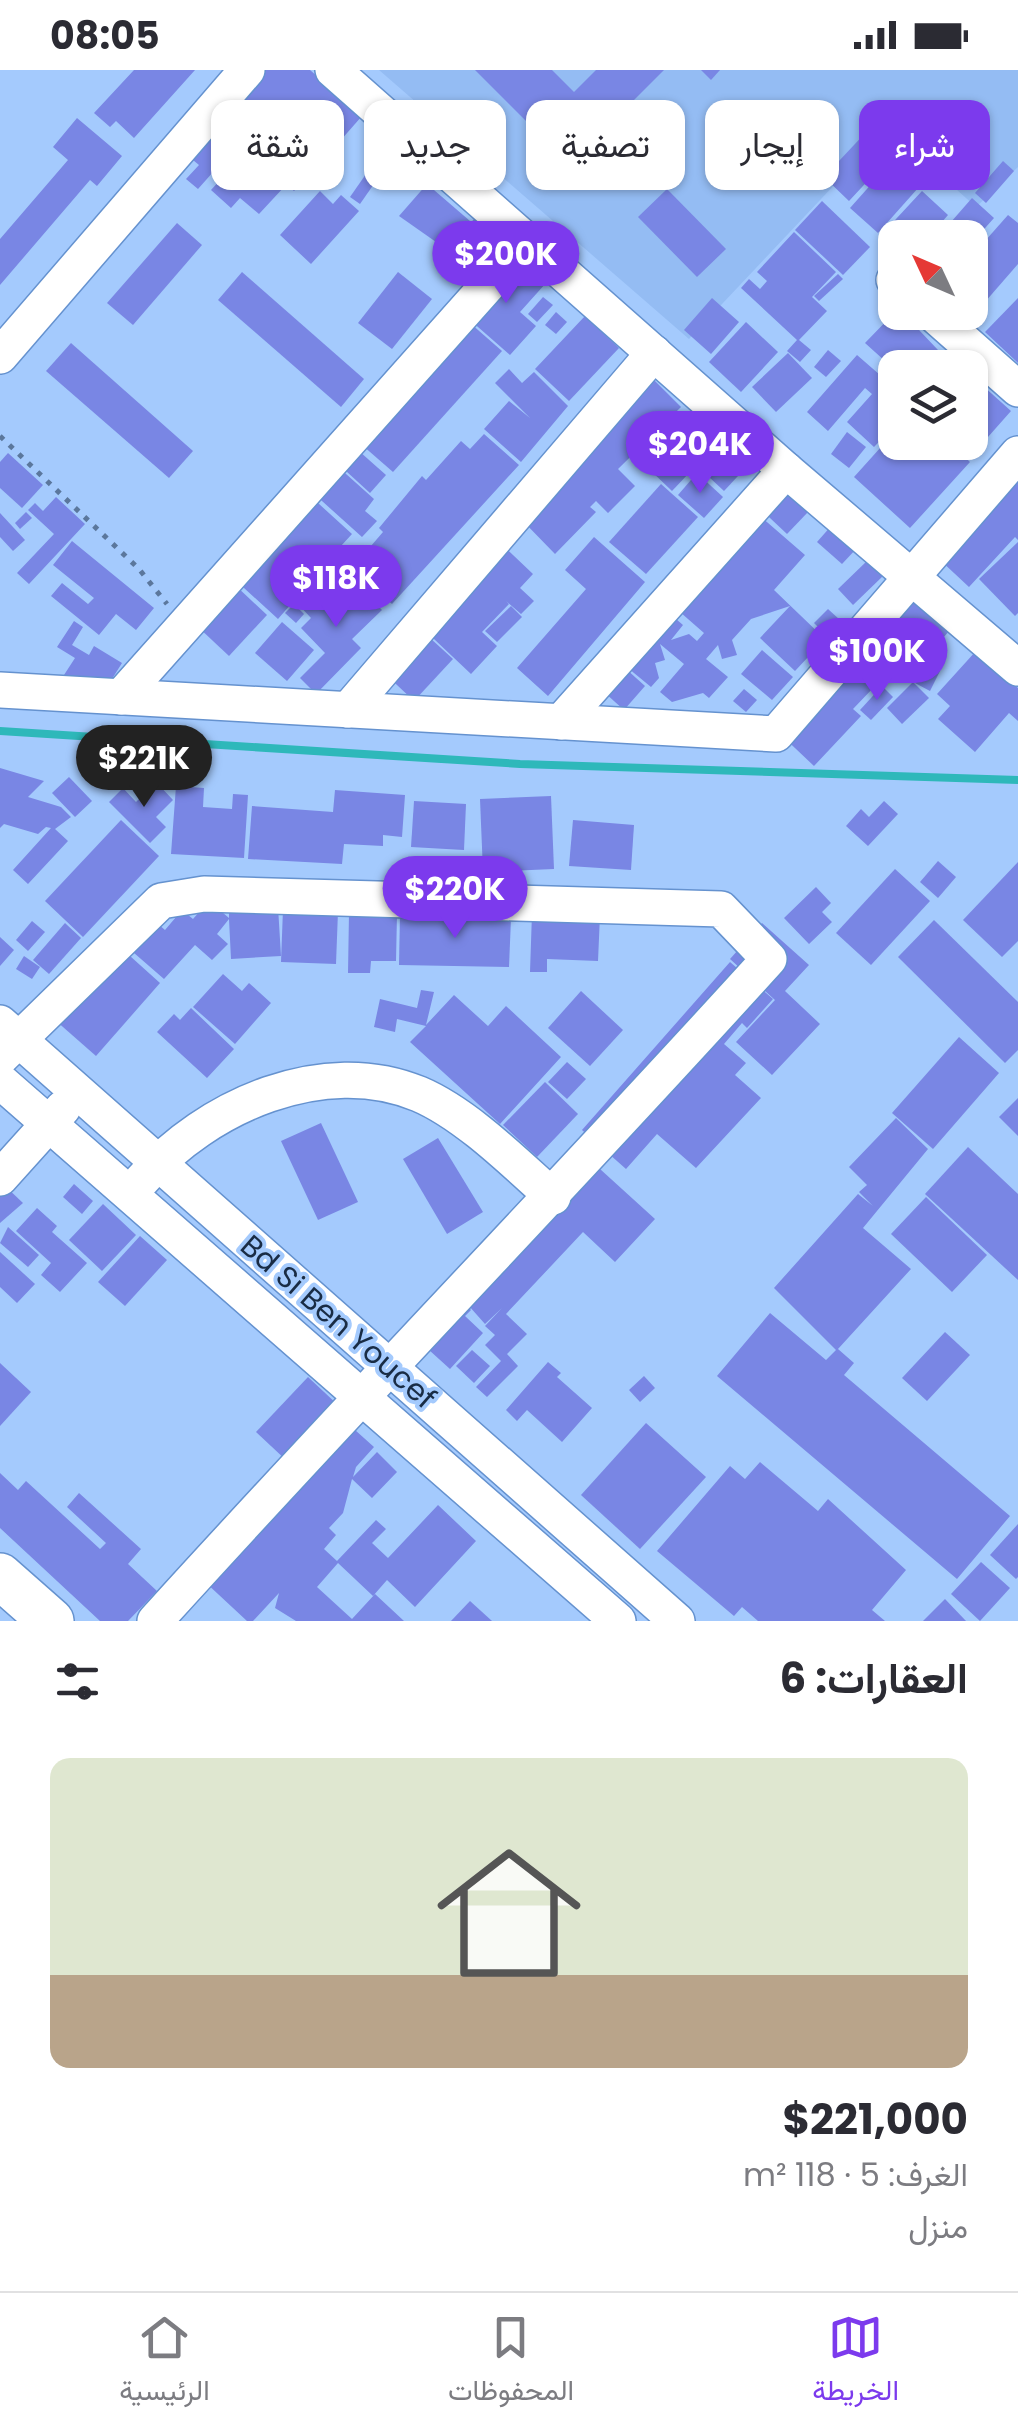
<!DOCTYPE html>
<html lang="ar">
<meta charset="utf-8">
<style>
:root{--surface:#fff;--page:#f7f7f7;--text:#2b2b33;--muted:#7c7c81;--line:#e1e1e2;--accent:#7c3aed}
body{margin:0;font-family:Poppins,Vazirmatn,sans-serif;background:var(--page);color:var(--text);direction:rtl;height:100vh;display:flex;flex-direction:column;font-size:38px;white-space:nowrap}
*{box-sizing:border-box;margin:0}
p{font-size:32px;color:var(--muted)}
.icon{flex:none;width:55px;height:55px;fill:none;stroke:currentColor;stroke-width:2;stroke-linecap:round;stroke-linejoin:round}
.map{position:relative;height:1551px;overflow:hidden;direction:ltr}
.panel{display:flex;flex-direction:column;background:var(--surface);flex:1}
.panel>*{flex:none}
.hud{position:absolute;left:30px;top:30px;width:960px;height:90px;direction:rtl;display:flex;gap:20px}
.needle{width:65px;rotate:314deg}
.tools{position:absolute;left:878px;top:150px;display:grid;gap:20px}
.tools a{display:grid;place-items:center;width:110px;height:110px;border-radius:20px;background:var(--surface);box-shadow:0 2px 8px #0004;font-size:50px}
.price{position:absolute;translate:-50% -85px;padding:0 22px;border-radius:35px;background:var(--accent);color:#fff;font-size:32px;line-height:65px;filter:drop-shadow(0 2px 5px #0008)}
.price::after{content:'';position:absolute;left:50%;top:60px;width:30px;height:22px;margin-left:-15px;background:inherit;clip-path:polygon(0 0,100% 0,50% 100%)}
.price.current{background:#222;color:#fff}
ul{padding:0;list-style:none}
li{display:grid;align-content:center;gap:20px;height:530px;padding:0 50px}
li span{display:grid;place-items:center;height:310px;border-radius:20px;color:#555}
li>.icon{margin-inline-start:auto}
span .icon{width:180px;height:180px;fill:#fffc;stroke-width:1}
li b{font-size:42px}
h2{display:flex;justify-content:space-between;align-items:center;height:120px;padding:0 50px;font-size:42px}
.tag{padding:0 35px;border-radius:20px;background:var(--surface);box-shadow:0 2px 8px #0004;font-size:35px;line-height:90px}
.tag.current{background:var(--accent);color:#fff}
.status{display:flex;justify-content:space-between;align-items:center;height:70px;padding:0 50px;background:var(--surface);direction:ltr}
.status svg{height:28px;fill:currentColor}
.tabs{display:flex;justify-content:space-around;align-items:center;height:140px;border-top:2px solid var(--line);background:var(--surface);font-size:28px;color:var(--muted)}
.tabs a{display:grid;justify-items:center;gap:5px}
.tabs .current{color:var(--accent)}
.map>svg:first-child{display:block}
</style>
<div class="status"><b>08:05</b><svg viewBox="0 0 49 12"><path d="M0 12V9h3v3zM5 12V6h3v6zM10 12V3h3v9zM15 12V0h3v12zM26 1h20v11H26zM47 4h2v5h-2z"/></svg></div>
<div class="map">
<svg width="1018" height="1551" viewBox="0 0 1018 1551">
<rect width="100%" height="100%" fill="#a4cafd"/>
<polygon fill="#94bcf3" points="379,0 1018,0 1018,97 976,137 888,58 689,269"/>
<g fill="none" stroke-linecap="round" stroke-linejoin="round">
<polyline stroke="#2eb8ba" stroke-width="8" points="0,661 520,694 1018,710"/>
</g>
<g fill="#7986e4">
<polygon points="134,0 195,0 134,68 116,51 110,57 94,43"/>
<polygon points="249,0 310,0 362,46 304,112 282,92 271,104 285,116 259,144 240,128 231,138 211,120 222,108 214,101 198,119 186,109 199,95 176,76"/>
<polygon points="475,0 552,0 574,22 596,0 664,0 585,79 562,55 546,71"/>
<polygon points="701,0 720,0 711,10"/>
<polygon points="77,48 122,86 97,116 90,110 0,215 0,169 68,90 53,77"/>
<polygon points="869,59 884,73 878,80 888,89 849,131 824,107"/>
<polygon points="391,71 398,78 375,100 368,92"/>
<polygon points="899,83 927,108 878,163 850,138"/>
<polygon points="1003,91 1014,101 986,133 975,123"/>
<polygon points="289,103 301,114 294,121 282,111"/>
<polygon points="366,104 376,111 360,134 350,127"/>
<polygon points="427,114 470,151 446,179 399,146"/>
<polygon points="667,119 726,179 697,207 638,147"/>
<polygon points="320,121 333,134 341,125 359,141 311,194 280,165"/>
<polygon points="922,121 948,145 928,168 895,168 895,173 883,163"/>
<polygon points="972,128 994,148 970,175 970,168 937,168"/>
<polygon points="822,131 870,177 843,205 795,160"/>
<polygon points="1008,145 1018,153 1018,194 978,240 970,233 970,188"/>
<polygon points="475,148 487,158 467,180 455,170"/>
<polygon points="177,153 202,175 133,255 107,233"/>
<polygon points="794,162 836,202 812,227 827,241 799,270 811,280 800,292 787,281 797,270 741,218 749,209 760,219 767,211 757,202"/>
<polygon points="515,186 546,213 520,242 536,256 510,285 462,243"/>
<polygon points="242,202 364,309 341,337 218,230"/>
<polygon points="398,202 432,229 392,279 358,253"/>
<polygon points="838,204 843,209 819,231 814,226"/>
<polygon points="543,227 553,235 537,252 528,244"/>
<polygon points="712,228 739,252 711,284 684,260"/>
<polygon points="1018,228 1018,293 985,262"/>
<polygon points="556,242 567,252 556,264 545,255"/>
<polygon points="895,242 902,242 955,298 914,298 921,288 912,298 895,300 865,273"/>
<polygon points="462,246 502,281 393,402 354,368"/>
<polygon points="585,246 619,278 569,331 535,299"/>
<polygon points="746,252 778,282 741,322 709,292"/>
<polygon points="71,273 193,381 169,408 46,301"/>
<polygon points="828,280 841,291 826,307 814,297"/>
<polygon points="788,283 812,308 776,342 752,317"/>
<polygon points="857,285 895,318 895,355 874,377 847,352 872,324 865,318 828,361 807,342"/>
<polygon points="509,299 522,313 534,302 568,336 521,392 484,359 509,331 530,348 495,313"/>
<polygon points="643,299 681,337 618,399 635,416 608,443 596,431 590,437 596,442 555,484 520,448"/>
<polygon points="970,311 978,318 982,315 1011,341 980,376 970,366"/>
<polygon points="706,348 752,391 724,421 678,378"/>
<polygon points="847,362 866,377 849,398 831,384"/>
<polygon points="484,364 519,395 392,534 352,498 383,462 379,458 422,406 426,410 461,371 470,379"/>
<polygon points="890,367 904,380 911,372 926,380 929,378 921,372 949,372 970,392 910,458 854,407"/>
<polygon points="351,374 386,405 370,423 335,391"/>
<polygon points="666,380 690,402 672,421 649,399"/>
<polygon points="8,383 43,415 22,438 0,418 0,392"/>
<polygon points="336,395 374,429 365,441 377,451 362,467 312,422"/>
<polygon points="697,403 723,427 704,448 678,425"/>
<polygon points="1018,409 1018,470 1015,467 969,517 939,489"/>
<polygon points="776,410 809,441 787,464 755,434"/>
<polygon points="661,414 698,447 646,504 609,472"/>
<polygon points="307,423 352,464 329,489 318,479 291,508 304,519 278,549 232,507"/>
<polygon points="56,427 85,454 29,514 17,503 54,464 28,440 35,433 43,441"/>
<polygon points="745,433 805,485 774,520 825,569 795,601 760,568 790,536 751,549 732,570 737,585 722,589 718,575 706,589 728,607 709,628 703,623 672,632 660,622 684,594 660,574 665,590 655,593 659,608 651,617 617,589 662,537 683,555 671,570 689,564 697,571 704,563 664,528"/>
<polygon points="26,442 32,448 20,459 15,453"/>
<polygon points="0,443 25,470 13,481 0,467"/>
<polygon points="832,455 857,478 842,494 817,472"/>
<polygon points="594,467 645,512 548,626 517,598 586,519 565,500"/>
<polygon points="495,468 533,504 520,518 534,531 521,544 506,531 509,534 482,562 497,576 471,604 416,552"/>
<polygon points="72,471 154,538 136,560 116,544 99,565 51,526 62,513 88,534 94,528 53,495"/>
<polygon points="1018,472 1018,543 1015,546 979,509"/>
<polygon points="868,490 883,506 853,535 838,519"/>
<polygon points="350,507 382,540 352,569 361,578 316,624 300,608 325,583 301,558 311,548 298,534 308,524 320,536"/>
<polygon points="899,514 950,560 922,592 910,581 922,567 915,560 900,577 868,549"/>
<polygon points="235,515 267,545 229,586 197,556"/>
<polygon points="294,534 304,544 296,553 285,543"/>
<polygon points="511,536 522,547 497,572 485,561"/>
<polygon points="828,539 840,550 826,565 814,553"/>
<polygon points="74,551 83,557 72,575 89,585 94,576 122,593 100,628 64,605 75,588 57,577"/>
<polygon points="282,552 314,580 287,611 255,583"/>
<polygon points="870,555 903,584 879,612 846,582"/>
<polygon points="418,557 453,589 414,631 380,599"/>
<polygon points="762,580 793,607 772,630 741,604"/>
<polygon points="976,581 1018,618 1018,651 1009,643 975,682 938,649 950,636 937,624"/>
<polygon points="846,588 875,616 853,639 861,646 814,696 777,661"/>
<polygon points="616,590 645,616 624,640 595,614"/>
<polygon points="924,593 940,601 930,621 915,613"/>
<polygon points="913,612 929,628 902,654 887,638"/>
<polygon points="882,616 893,627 871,650 860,640"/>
<polygon points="744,619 757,630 746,642 733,631"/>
<polygon points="0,698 44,711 28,727 61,737 71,747 55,759 68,771 28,814 13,800 51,758 46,757 38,764 4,754 0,758"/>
<polygon points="69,707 92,731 75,747 52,723"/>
<polygon points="156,712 173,730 156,747 166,757 150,773 109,732 123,718 136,732"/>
<polygon points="176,716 204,718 203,737 232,739 233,724 248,725 244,788 171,784"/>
<polygon points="335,720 405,725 402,767 383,765 383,776 344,774 342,794 248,789 252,736 333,742"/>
<polygon points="551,726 554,799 483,802 480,729"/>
<polygon points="414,731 466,734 464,780 411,777"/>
<polygon points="884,731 898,744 868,776 846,756 861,739 869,747"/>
<polygon points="121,750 159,786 83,867 45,831"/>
<polygon points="573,750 634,755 631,800 569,796"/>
<polygon points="938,791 956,807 938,828 920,812"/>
<polygon points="1018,792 1018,871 1002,887 963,850"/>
<polygon points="895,799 930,831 871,895 836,863"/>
<polygon points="816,817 831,833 822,842 832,852 809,874 784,848"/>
<polygon points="209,831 229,848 229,840 278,837 281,886 231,889 229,849 217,864 228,874 212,890 195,875 164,909 126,876 151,848 165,860 182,840 193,849"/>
<polygon points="283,839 338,841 336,894 281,892"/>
<polygon points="349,843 397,844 396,891 371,891 370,903 348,903"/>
<polygon points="532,843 600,845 598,891 547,889 547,902 530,902"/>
<polygon points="400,845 511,848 509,897 399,895"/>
<polygon points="934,850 1018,932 1018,980 1005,993 898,887"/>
<polygon points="32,851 45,862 28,881 16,870"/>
<polygon points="65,853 81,868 49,904 33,890"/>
<polygon points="762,853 809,895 785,921 820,954 772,1005 736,972 775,930 730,889"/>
<polygon points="0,867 14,880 0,896"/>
<polygon points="120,877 160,913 96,986 55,950"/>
<polygon points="24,886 40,897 32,909 16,899"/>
<polygon points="730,892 773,929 747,958 742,953 724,974 746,993 735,1005 761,1028 696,1098 657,1064 626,1099 582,1060"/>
<polygon points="223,904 242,921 249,913 271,933 235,974 193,937"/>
<polygon points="421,920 434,922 426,955 454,925 488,956 506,936 561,987 500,1054 410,972 426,956 397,949 395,962 374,957 380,929 417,938"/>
<polygon points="581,921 623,960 590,996 548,958"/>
<polygon points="191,938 234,979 207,1008 157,962 174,944 180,950"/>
<polygon points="959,967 999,1003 933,1079 892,1043"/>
<polygon points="567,992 586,1009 567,1029 548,1012"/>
<polygon points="545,1012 578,1044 537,1087 503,1055"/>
<polygon points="1018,1028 1018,1066 999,1047"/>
<polygon points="896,1048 928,1079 863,1158 911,1199 838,1279 854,1293 844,1305 1010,1446 957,1509 717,1306 770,1243 826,1290 836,1280 774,1218 858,1124 873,1136 859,1122 867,1115 849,1097"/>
<polygon points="321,1053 358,1132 318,1150 281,1071"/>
<polygon points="438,1068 483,1142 447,1164 403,1089"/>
<polygon points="968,1077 1018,1124 1018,1210 925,1124"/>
<polygon points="589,1089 655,1149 615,1192 583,1162 506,1244 527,1264 507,1284 518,1296 487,1327 476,1317 501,1291 485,1275 495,1265 485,1256 502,1238 485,1254 461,1227"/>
<polygon points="74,1114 93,1131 82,1144 63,1127"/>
<polygon points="4,1115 23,1133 0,1153 0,1119"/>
<polygon points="926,1127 987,1185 952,1222 891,1164"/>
<polygon points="103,1134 136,1165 102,1201 69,1170"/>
<polygon points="37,1138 57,1156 52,1162 87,1193 60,1222 41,1205 51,1193 16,1161"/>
<polygon points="8,1157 39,1185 28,1197 0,1173"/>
<polygon points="140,1166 167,1190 125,1236 98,1212"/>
<polygon points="0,1182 35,1214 17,1233 0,1217"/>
<polygon points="457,1226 471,1240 465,1246 483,1263 450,1299 418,1270"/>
<polygon points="945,1262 970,1285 927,1331 902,1308"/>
<polygon points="472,1280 490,1296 474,1313 456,1296"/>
<polygon points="548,1292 561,1303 557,1307 592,1338 562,1372 527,1340 517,1351 506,1340"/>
<polygon points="0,1293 31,1322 0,1356"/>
<polygon points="644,1306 655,1318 640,1332 629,1320"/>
<polygon points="308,1307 339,1336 287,1391 256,1362"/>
<polygon points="345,1351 374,1377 356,1397 353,1407 377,1382 397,1402 372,1428 352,1409 343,1443 329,1458 336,1465 324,1479 337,1491 376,1450 386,1459 372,1473 388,1488 438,1435 476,1471 415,1537 387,1510 373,1526 338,1493 317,1517 352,1549 375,1524 404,1551 296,1551 275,1538 279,1523 253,1551 247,1551 204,1511"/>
<polygon points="646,1353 706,1407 640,1479 581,1425"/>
<polygon points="760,1392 818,1441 828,1429 906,1500 872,1540 885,1551 758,1551 742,1537 734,1546 657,1481 730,1396 745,1409"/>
<polygon points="0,1403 18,1420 26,1411 100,1479 106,1473 67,1437 79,1423 141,1479 128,1494 157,1521 128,1551 100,1551 0,1458"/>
<polygon points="1018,1454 1018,1507 1016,1509 990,1485"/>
<polygon points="981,1492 1010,1518 980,1551 951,1524"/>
<polygon points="945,1529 966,1551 923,1551"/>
<polygon points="470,1531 492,1551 451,1551"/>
</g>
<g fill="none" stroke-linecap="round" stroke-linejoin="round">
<defs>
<g id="minor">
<polyline points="333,0 786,400 1018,598"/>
<polyline points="894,210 895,211"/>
<polyline points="931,242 1018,319"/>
<polyline points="0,286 247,0"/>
<polyline points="0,620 776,664 1018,384"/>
<polyline points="121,627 527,171"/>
<polyline points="348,640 654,283"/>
<polyline points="561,652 786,400"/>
<polyline points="0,953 677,1551"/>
<path d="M0,988L161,831L204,824L721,839L769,889C567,1112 357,1328 155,1551"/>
<polyline points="0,1011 618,1551"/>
<polyline points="0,1108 63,1038"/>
<path d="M142,1110C206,1036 324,984 419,1024C466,1044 515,1093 553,1127"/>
</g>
<polyline id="major" points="0,1506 51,1551"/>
</defs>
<use href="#minor" stroke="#6592cf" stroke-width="38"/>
<use href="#major" stroke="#6592cf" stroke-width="48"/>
<polyline stroke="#5b779c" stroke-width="5" stroke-dasharray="5 8" stroke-linecap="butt" points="0,366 139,499 167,534"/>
<use href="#minor" stroke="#fff" stroke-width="35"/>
<use href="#major" stroke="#fff" stroke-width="45"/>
</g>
<g text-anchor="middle" stroke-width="8" stroke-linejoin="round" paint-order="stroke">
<g font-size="30" fill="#192c45" stroke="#a4cafd">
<text transform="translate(338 1252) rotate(41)" y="10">Bd Si Ben Youcef</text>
</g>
</g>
</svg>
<div class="tools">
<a><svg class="needle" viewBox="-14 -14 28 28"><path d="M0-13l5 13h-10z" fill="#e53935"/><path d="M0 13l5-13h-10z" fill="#7c7c81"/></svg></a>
<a><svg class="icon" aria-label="layers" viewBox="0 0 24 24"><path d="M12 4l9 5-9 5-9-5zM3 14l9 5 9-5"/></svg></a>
</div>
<b class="price" style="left:506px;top:236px">$200K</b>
<b class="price" style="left:700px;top:426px">$204K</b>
<b class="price" style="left:336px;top:560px">$118K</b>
<b class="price" style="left:877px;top:633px">$100K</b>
<b class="price current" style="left:144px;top:740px">$221K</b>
<b class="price" style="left:455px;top:871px">$220K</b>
<div class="hud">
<a class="tag current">شراء</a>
<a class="tag">إيجار</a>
<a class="tag">تصفية</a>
<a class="tag">جديد</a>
<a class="tag">شقة</a>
</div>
</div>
<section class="panel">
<h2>العقارات: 6<svg class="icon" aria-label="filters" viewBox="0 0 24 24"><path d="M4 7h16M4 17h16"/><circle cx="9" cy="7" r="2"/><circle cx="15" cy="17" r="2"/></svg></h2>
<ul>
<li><span style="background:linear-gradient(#dfe7d0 70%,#b9a48a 0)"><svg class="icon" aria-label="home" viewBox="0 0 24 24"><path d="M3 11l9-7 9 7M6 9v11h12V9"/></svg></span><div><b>$221,000</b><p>الغرف: 5 · 118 m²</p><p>منزل</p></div></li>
</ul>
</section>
<nav class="tabs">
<a class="current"><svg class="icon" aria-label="map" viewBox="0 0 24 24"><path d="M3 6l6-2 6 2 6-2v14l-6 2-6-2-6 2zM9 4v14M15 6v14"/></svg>الخريطة</a>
<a><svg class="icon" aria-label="saved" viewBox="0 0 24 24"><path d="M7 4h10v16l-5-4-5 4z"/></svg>المحفوظات</a>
<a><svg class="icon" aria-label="home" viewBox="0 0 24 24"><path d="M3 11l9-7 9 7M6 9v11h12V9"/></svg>الرئيسية</a>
</nav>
